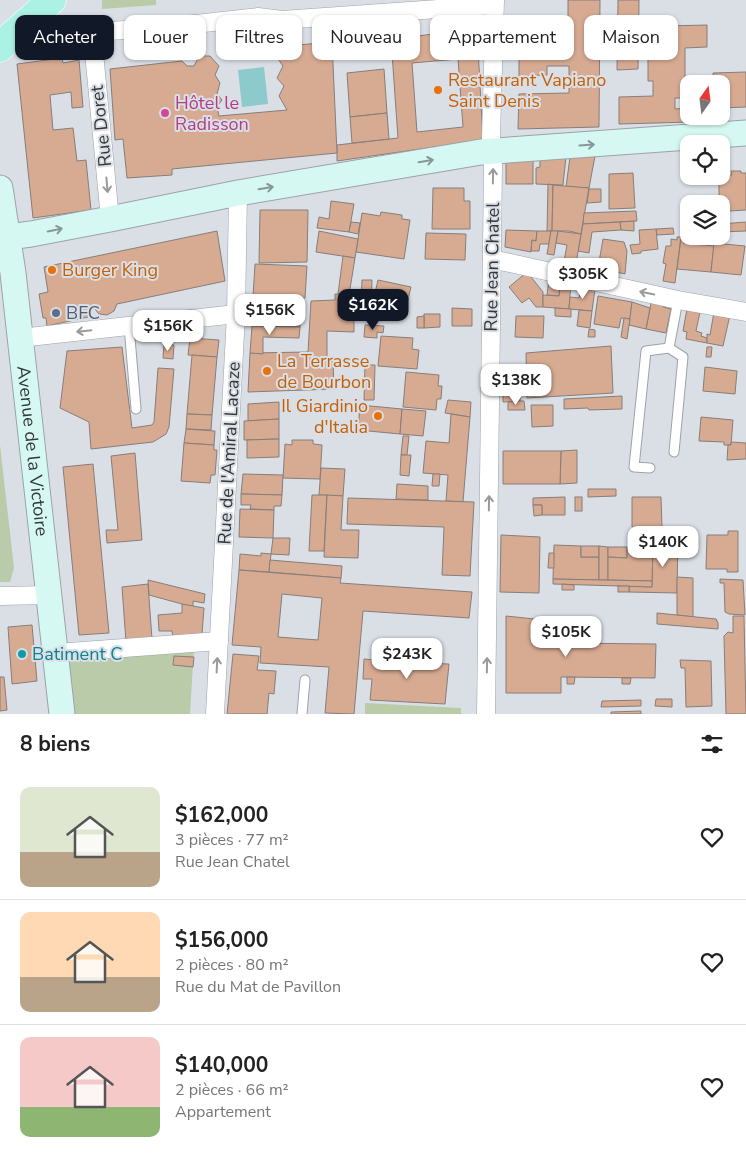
<!DOCTYPE html>
<html lang="fr">
<meta charset="utf-8">
<style>
:root{--surface:#fff;--page:#f6f6f6;--text:#222;--muted:#767676;--line:#e0e0e0;--accent:#111827}
body{margin:0;font-family:"Nunito Sans",sans-serif;background:var(--page);color:var(--text);height:100vh;display:flex;flex-direction:column;font-size:19px;white-space:nowrap}
*{box-sizing:border-box;margin:0}
p{font-size:16px;color:var(--muted)}
.icon{flex:none;width:28px;height:28px;fill:none;stroke:currentColor;stroke-width:2;stroke-linecap:round;stroke-linejoin:round}
.map{position:relative;height:714px;overflow:hidden}
.sheet{display:flex;flex-direction:column;background:var(--surface);flex:1}
.sheet>*{flex:none}
.guide{position:absolute;left:15px;top:15px;width:716px;height:45px;display:flex;gap:10px}
.needle{width:32px;rotate:14deg}
.controls{position:absolute;left:680px;top:75px;display:grid;gap:10px}
.controls a{display:grid;place-items:center;width:50px;height:50px;border-radius:10px;background:var(--surface);box-shadow:0 1px 4px #0004;font-size:25px}
.price{position:absolute;translate:-50% -42px;padding:0 11px;border-radius:10px;background:#fff;color:#222;font-size:16px;line-height:32px;filter:drop-shadow(0 1px 2px #0008)}
.price::after{content:'';position:absolute;left:50%;top:30px;width:15px;height:11px;margin-left:-8px;background:inherit;clip-path:polygon(0 0,100% 0,50% 100%)}
.price.on{background:var(--accent);color:#fff}
ul{padding:0;list-style:none}
li{display:flex;align-items:center;gap:15px;height:125px;padding:0 20px}
li+li{border-top:1px solid var(--line)}
li span{display:grid;place-items:center;flex:none;width:140px;height:100px;border-radius:10px;color:#555}
li>.icon{margin-inline-start:auto}
span .icon{width:60px;height:60px;fill:#fffc;stroke-width:1}
li b{font-size:21px}
h2{display:flex;justify-content:space-between;align-items:center;height:60px;padding:0 20px;font-size:21px}
.pill{padding:0 18px;border-radius:10px;background:var(--surface);box-shadow:0 1px 4px #0004;font-size:18px;line-height:45px}
.pill.on{background:var(--accent);color:#fff}
.map>svg:first-child{display:block}
</style>
<div class="map">
<svg width="746" height="714" viewBox="0 0 746 714">
<rect width="100%" height="100%" fill="#dadfe6"/>
<g fill="#bacbaa">
<polygon points="102,0 156,0 156,5 102,9"/>
<polygon points="0,445 14,568 10,582 0,582"/>
<polygon points="194,648 190,714 73,714 66,660"/>
<polygon points="365,703 461,708 461,714 365,714"/>
</g>
<polygon fill="#8ccacb" points="264,67 268,104 242,107 238,70"/>
<g fill="#d7aa92" stroke="#867e7a" fill-rule="evenodd">
<polygon points="568,0 600,0 599,127 518,129 519,94 569,93 569,66 547,66 547,75 519,76 519,29 547,28 546,40 568,39"/>
<polygon points="618,0 639,0 638,69 617,70"/>
<polygon points="707,25 707,47 685,48 685,98 675,98 675,109 689,108 689,116 692,116 692,122 619,124 619,97 653,96 653,81 648,81 648,38 665,37 665,26"/>
<path d="M477,29L483,140L337,161V145L398,138L391,39ZM458,59L463,127L417,132L412,63Z"/>
<polygon points="332,42 337,153 172,169 172,175 127,178 123,139 115,140 110,69 182,61 187,66 194,66 199,56 210,56 219,66 215,75 220,83 217,94 222,100 217,107 219,116 287,110 279,96 284,86 277,78 283,66 276,56 275,47"/>
<polygon points="62,58 63,63 79,60 83,107 72,108 71,92 50,95 53,130 73,128 77,161 86,160 91,210 33,218 17,64"/>
<polygon points="384,69 387,113 350,117 347,73"/>
<polygon points="746,72 746,107 721,108 721,84 713,84 713,73"/>
<polygon points="387,113 389,139 352,143 350,117"/>
<polygon points="595,156 589,188 566,187 570,157"/>
<polygon points="566,157 563,185 536,184 536,168 540,167 540,159"/>
<polygon points="533,160 533,184 506,184 506,161"/>
<polygon points="731,171 741,171 741,173 746,173 746,210 729,211 728,207 721,207 721,204 719,204 719,176 721,176 721,175 732,175"/>
<polygon points="633,173 635,208 609,209 609,174"/>
<polygon points="548,184 553,185 552,231 547,231"/>
<polygon points="553,185 589,188 581,234 569,231 552,231"/>
<polygon points="433,188 464,188 464,201 470,201 470,229 432,229"/>
<polygon points="589,189 601,189 601,202 587,203"/>
<polygon points="331,201 354,204 349,232 317,228 319,217 329,219"/>
<polygon points="260,210 308,210 307,262 259,263"/>
<polygon points="636,211 637,221 583,224 584,213"/>
<polygon points="381,212 402,215 402,219 410,220 404,259 356,252 362,213 380,216"/>
<polygon points="634,221 634,231 621,230 620,222"/>
<polygon points="351,222 360,223 358,234 349,232"/>
<polygon points="620,222 621,230 592,232 589,253 578,251 583,224"/>
<polygon points="746,222 746,231 721,232 721,224"/>
<polygon points="673,228 674,234 657,235 656,229"/>
<polygon points="656,229 658,249 641,251 641,253 632,254 630,245 640,244 639,230"/>
<polygon points="506,230 537,231 536,241 532,240 531,252 505,247"/>
<polygon points="217,231 225,281 117,304 114,311 107,315 99,314 94,308 87,310 88,317 47,326 46,318 43,318 39,294 48,292 44,267"/>
<polygon points="319,231 358,239 355,258 316,252"/>
<polygon points="537,231 551,231 549,244 540,244 539,251 531,251 532,240 536,241"/>
<polygon points="551,231 558,231 554,255 547,254"/>
<polygon points="558,231 581,234 576,264 564,261 567,245 556,243"/>
<polygon points="426,233 466,234 465,260 425,259"/>
<polygon points="677,237 681,237 675,283 663,281 666,264 663,263 666,246 671,246 671,239 677,240"/>
<polygon points="603,239 624,242 627,251 625,274 598,268"/>
<polygon points="681,239 685,240 683,243 714,246 711,272 677,269"/>
<polygon points="714,243 745,246 741,275 711,272"/>
<polygon points="343,256 355,258 349,295 338,294"/>
<polygon points="255,264 307,266 305,298 253,297"/>
<polygon points="527,272 543,292 543,307 536,307 529,298 522,303 509,287"/>
<polygon points="549,279 561,280 559,296 547,295"/>
<polygon points="362,280 372,280 371,306 361,306"/>
<polygon points="378,280 411,287 406,308 373,302"/>
<polygon points="561,280 571,281 569,309 543,307 543,295 559,296"/>
<polygon points="581,287 595,289 592,311 569,309 570,297 579,298"/>
<polygon points="335,294 349,295 349,308 354,316 354,332 327,331 327,361 333,361 334,389 248,392 250,353 308,352 311,301 335,300"/>
<polygon points="598,296 632,302 630,319 621,318 619,328 594,324"/>
<polygon points="253,297 293,298 292,318 300,318 300,327 252,326"/>
<polygon points="293,298 302,298 302,309 292,309"/>
<polygon points="652,298 665,301 663,307 671,309 666,333 646,329"/>
<polygon points="632,302 650,308 646,329 629,325"/>
<polygon points="452,308 472,309 472,326 452,326"/>
<polygon points="555,308 571,309 571,317 555,316"/>
<polygon points="687,309 700,312 696,331 702,333 701,336 707,338 707,343 686,339 687,332 683,331"/>
<polygon points="579,310 592,311 590,328 577,326"/>
<polygon points="714,312 730,315 723,346 707,343 707,334 710,335"/>
<polygon points="424,314 440,314 440,327 424,328"/>
<polygon points="424,316 424,328 417,328 417,317"/>
<polygon points="516,316 544,316 543,338 515,337"/>
<polygon points="624,318 630,319 627,339 621,337"/>
<polygon points="365,325 384,326 383,333 377,332 377,338 364,337"/>
<polygon points="252,326 300,327 299,338 263,337 263,354 250,353"/>
<polygon points="589,329 595,330 595,337 588,337"/>
<polygon points="381,336 413,338 412,349 419,350 417,369 378,366"/>
<polygon points="190,338 219,340 217,357 188,355"/>
<polygon points="164,344 174,345 173,359 163,358"/>
<polygon points="611,346 613,393 527,398 526,353"/>
<polygon points="122,347 132,428 152,425 154,422 158,368 174,369 169,427 166,434 153,442 91,449 89,422 60,408 67,351"/>
<polygon points="707,347 712,347 711,357 706,357"/>
<polygon points="192,355 217,357 212,415 187,414"/>
<polygon points="365,365 375,365 374,400 364,400"/>
<polygon points="705,367 737,371 735,394 703,391"/>
<polygon points="406,372 439,375 438,386 442,386 441,399 437,399 436,410 403,407"/>
<polygon points="503,375 521,375 520,401 503,402"/>
<polygon points="622,396 622,409 589,410 588,408 564,409 564,399"/>
<polygon points="448,400 471,402 470,417 445,413"/>
<polygon points="520,401 524,401 525,410 508,410 508,402"/>
<polygon points="279,402 279,419 248,421 248,404"/>
<polygon points="360,405 402,409 400,434 358,430"/>
<polygon points="531,405 553,405 553,426 532,427"/>
<polygon points="402,409 426,411 423,436 400,434"/>
<polygon points="187,414 212,415 211,430 186,429"/>
<polygon points="451,414 470,417 463,502 446,501 448,475 423,473 426,441 449,443"/>
<polygon points="701,417 733,420 731,445 724,445 724,442 699,441"/>
<polygon points="279,419 279,439 244,440 244,421"/>
<polygon points="186,429 215,431 214,445 184,443"/>
<polygon points="403,436 409,436 407,455 401,455"/>
<polygon points="279,439 279,457 247,458 247,440"/>
<polygon points="292,440 313,440 313,444 322,445 320,479 283,478 285,444 292,445"/>
<polygon points="731,442 746,443 746,459 727,460 728,445 731,445"/>
<polygon points="184,443 214,445 214,450 217,450 215,475 211,475 210,483 181,481"/>
<polygon points="577,450 577,483 560,484 561,451"/>
<polygon points="503,451 561,451 560,484 503,484"/>
<polygon points="135,453 142,540 107,543 106,530 118,530 111,456"/>
<polygon points="401,455 411,455 409,476 400,475"/>
<polygon points="93,464 109,633 79,635 63,467"/>
<polygon points="321,468 345,469 343,496 319,495"/>
<polygon points="243,474 283,475 282,495 241,494"/>
<polygon points="433,474 440,474 439,486 432,486"/>
<polygon points="397,484 428,486 428,500 396,499"/>
<polygon points="588,489 616,489 616,496 588,497"/>
<polygon points="241,494 282,495 281,506 274,506 274,510 250,509 251,505 241,505"/>
<polygon points="312,495 327,495 324,551 309,551"/>
<polygon points="327,495 343,496 341,530 359,530 358,558 324,557"/>
<polygon points="565,497 565,515 542,515 542,505 533,505 533,498"/>
<rect x="575" y="497" width="7" height="14"/>
<polygon points="632,497 661,497 662,527 632,527"/>
<polygon points="348,498 474,502 470,576 442,575 444,527 347,524"/>
<polygon points="533,505 542,505 542,515 534,516"/>
<polygon points="240,509 274,510 273,538 239,537"/>
<polygon points="728,531 738,531 738,572 727,572 727,569 706,569 707,535 728,535"/>
<polygon points="501,535 540,537 539,593 500,592"/>
<polygon points="273,538 290,538 289,555 271,554"/>
<polygon points="653,538 678,539 677,593 629,592 629,586 652,587"/>
<polygon points="554,545 581,546 581,557 599,557 599,580 553,579"/>
<rect x="581" y="546" width="18" height="11"/>
<polygon points="599,546 608,547 608,580 599,580"/>
<polygon points="608,547 627,547 627,558 608,557"/>
<polygon points="627,547 653,548 652,581 608,580 608,557 627,558"/>
<polygon points="261,553 271,554 269,572 239,570 240,554 261,556"/>
<polygon points="549,553 554,553 554,568 548,568"/>
<polygon points="270,560 342,566 341,578 269,572"/>
<path d="M239,570L341,578L340,583L472,592L469,618L363,611L354,714L325,713L329,667L260,663L261,647L232,645ZM282,594L322,598L318,640L278,637Z"/>
<polygon points="677,577 693,578 693,617 677,615"/>
<polygon points="553,579 652,581 652,587 553,584"/>
<polygon points="720,579 743,580 745,615 729,614 725,612 724,583 720,583"/>
<polygon points="148,580 205,594 204,603 193,601 193,607 149,595"/>
<polygon points="148,584 152,639 126,642 122,587"/>
<polygon points="562,584 574,585 574,590 562,590"/>
<rect x="618" y="586" width="11" height="6"/>
<polygon points="182,604 204,608 202,634 173,638 172,631 159,631 158,615 182,613"/>
<polygon points="657,613 716,619 718,623 718,629 657,624"/>
<polygon points="506,616 563,622 562,643 656,644 655,678 561,677 561,693 506,693"/>
<polygon points="733,616 744,616 746,714 726,714 724,636 728,632 733,633"/>
<polygon points="32,625 37,681 12,684 8,627"/>
<polygon points="233,654 259,656 257,670 276,671 274,694 269,693 267,714 227,714"/>
<polygon points="174,656 194,657 193,667 173,665"/>
<polygon points="385,657 425,659 424,663 449,664 445,704 370,700 372,679 363,679 364,659 385,661"/>
<polygon points="680,660 711,661 712,706 686,707 685,668 681,668"/>
<polygon points="0,677 4,677 7,710 0,711"/>
<polygon points="567,677 575,677 574,684 567,684"/>
<polygon points="622,678 631,678 630,684 622,684"/>
<polygon points="656,699 672,699 672,707 655,706"/>
<polygon points="641,700 641,706 601,707 602,701"/>
<polygon points="641,711 641,714 611,714 611,712"/>
</g>
<g fill="none" stroke-linecap="round" stroke-linejoin="round">
<defs>
<g id="lane">
<polyline points="129,326 136,409"/>
<polyline points="669,348 683,357 674,452"/>
<polyline points="650,468 634,467 646,351 669,348 678,300"/>
<polyline points="302,714 305,680"/>
</g>
<g id="street">
<polyline points="36,13 46,25 58,34 159,28 258,17 282,20 494,5"/>
<polyline points="92,32 110,219"/>
<polyline points="492,259 678,300 746,312"/>
<polyline points="20,338 236,314"/>
<polyline points="0,596 49,595"/>
<polyline points="56,653 219,641"/>
<polyline points="215,714 236,314 238,193"/>
<polyline points="486,714 493,167 491,136 495,0"/>
</g>
<g id="secondary">
<path id="s1" d="M0,188L13,273L62,714"/>
<polyline points="0,238 31,234 110,219 238,193 481,152 746,133"/>
</g>
<polyline id="primary" points="0,48 13,34 52,0"/>
</defs>
<use href="#lane" stroke="#9da1a9" stroke-width="11"/>
<use href="#street" stroke="#9da1a9" stroke-width="19"/>
<use href="#secondary" stroke="#9da1a9" stroke-width="27"/>
<use href="#primary" stroke="#fff" stroke-width="29"/>
<use href="#lane" stroke="#fff" stroke-width="9"/>
<use href="#street" stroke="#fff" stroke-width="18"/>
<use href="#secondary" stroke="#d5f9f2" stroke-width="25"/>
<use href="#primary" stroke="#acf2e4" stroke-width="28"/>
</g>
<defs><path id="oneway-shaft" d="M-6 0H5M1.5-3L5.5 0L1.5 3" fill="none" stroke-width="1.6" stroke-linecap="round" stroke-linejoin="round" transform="scale(1.25)"/></defs>
<g stroke="#859896">
<use href="#oneway-shaft" transform="translate(587 145) rotate(-4)"/>
<use href="#oneway-shaft" transform="translate(426 161) rotate(-9)"/>
<use href="#oneway-shaft" transform="translate(266 188) rotate(-9)"/>
<use href="#oneway-shaft" transform="translate(55 230) rotate(-11)"/>
</g>
<g stroke="#9a9a9c">
<use href="#oneway-shaft" transform="translate(493 176) rotate(-89)"/>
<use href="#oneway-shaft" transform="translate(107 185) rotate(85)"/>
<use href="#oneway-shaft" transform="translate(647 293) rotate(-168)"/>
<use href="#oneway-shaft" transform="translate(84 331) rotate(174)"/>
<use href="#oneway-shaft" transform="translate(489 503) rotate(-89)"/>
<use href="#oneway-shaft" transform="translate(217 665) rotate(-87)"/>
<use href="#oneway-shaft" transform="translate(487 665) rotate(-89)"/>
</g>
<g fill="#e8710a" stroke="#dadfe6" stroke-width="2">
<circle cx="438" cy="90" r="5"/>
<circle cx="52" cy="270" r="5"/>
<circle cx="267" cy="371" r="5"/>
<circle cx="378" cy="416" r="5"/>
</g>
<circle fill="#d1479c" stroke="#dadfe6" stroke-width="2" cx="165" cy="113" r="5"/>
<circle fill="#5c6f8a" stroke="#dadfe6" stroke-width="2" cx="56" cy="313" r="5"/>
<circle fill="#0f9aa8" stroke="#dadfe6" stroke-width="2" cx="22" cy="654" r="5"/>
<g text-anchor="middle" stroke-width="4" stroke-linejoin="round" paint-order="stroke">
<g font-size="18" fill="#c56008" stroke="#dadfe6" text-anchor="start">
<text x="448" y="86">Restaurant Vapiano<tspan x="448" dy="21">Saint Denis</tspan></text>
<text x="62" y="276">Burger King</text>
<text x="277" y="367">La Terrasse<tspan x="277" dy="21">de Bourbon</tspan></text>
<text x="368" y="412" text-anchor="end">Il Giardinio<tspan x="368" dy="21">d'Italia</tspan></text>
</g>
<g font-size="18" fill="#b23c85" stroke="#dadfe6" text-anchor="start">
<text x="175" y="109">Hôtel le<tspan x="175" dy="21">Radisson</tspan></text>
</g>
<g font-size="18" fill="#353639" stroke="#dadfe6">
<text transform="translate(101 126) rotate(-96)" y="6">Rue Doret</text>
<text transform="translate(492 267) rotate(-89)" y="6">Rue Jean Chatel</text>
<text dy="6" stroke="none"><textPath href="#s1" startOffset="265">Avenue de la Victoire</textPath></text>
<text transform="translate(229 453) rotate(-87)" y="6">Rue de l'Amiral Lacaze</text>
</g>
<g font-size="18" fill="#4e5e75" stroke="#dadfe6" text-anchor="start">
<text x="66" y="319">BFC</text>
</g>
<g font-size="18" fill="#0d838f" stroke="#dadfe6" text-anchor="start">
<text x="32" y="660">Batiment C</text>
</g>
</g>
</svg>
<div class="controls">
<a><svg class="needle" viewBox="-14 -14 28 28"><path d="M0-13l5 13h-10z" fill="#e53935"/><path d="M0 13l5-13h-10z" fill="#767676"/></svg></a>
<a><svg class="icon" aria-label="locate" viewBox="0 0 24 24"><circle cx="12" cy="12" r="6"/><path d="M12 2v4M12 18v4M2 12h4M18 12h4"/></svg></a>
<a><svg class="icon" aria-label="layers" viewBox="0 0 24 24"><path d="M12 4l9 5-9 5-9-5zM3 14l9 5 9-5"/></svg></a>
</div>
<b class="price" style="left:583px;top:300px">$305K</b>
<b class="price on" style="left:373px;top:331px">$162K</b>
<b class="price" style="left:270px;top:336px">$156K</b>
<b class="price" style="left:168px;top:352px">$156K</b>
<b class="price" style="left:516px;top:406px">$138K</b>
<b class="price" style="left:663px;top:568px">$140K</b>
<b class="price" style="left:566px;top:658px">$105K</b>
<b class="price" style="left:407px;top:680px">$243K</b>
<div class="guide">
<a class="pill on">Acheter</a>
<a class="pill">Louer</a>
<a class="pill">Filtres</a>
<a class="pill">Nouveau</a>
<a class="pill">Appartement</a>
<a class="pill">Maison</a>
</div>
</div>
<section class="sheet">
<h2>8 biens<svg class="icon" aria-label="filters" viewBox="0 0 24 24"><path d="M4 7h16M4 17h16"/><circle cx="9" cy="7" r="2"/><circle cx="15" cy="17" r="2"/></svg></h2>
<ul>
<li><span style="background:linear-gradient(#dfe7d0 65%,#b9a48a 0)"><svg class="icon" aria-label="home" viewBox="0 0 24 24"><path d="M3 11l9-7 9 7M6 9v11h12V9"/></svg></span><div><b>$162,000</b><p>3 pièces · 77 m²</p><p>Rue Jean Chatel</p></div><svg class="icon" aria-label="heart" viewBox="0 0 24 24"><path d="M12 20l-8-8c-3-5 5-10 8-4 3-6 11-1 8 4z"/></svg></li>
<li><span style="background:linear-gradient(#ffd9b3 65%,#b9a48a 0)"><svg class="icon" aria-label="home" viewBox="0 0 24 24"><path d="M3 11l9-7 9 7M6 9v11h12V9"/></svg></span><div><b>$156,000</b><p>2 pièces · 80 m²</p><p>Rue du Mat de Pavillon</p></div><svg class="icon" aria-label="heart" viewBox="0 0 24 24"><path d="M12 20l-8-8c-3-5 5-10 8-4 3-6 11-1 8 4z"/></svg></li>
<li><span style="background:linear-gradient(#f6c9c9 70%,#8fb573 0)"><svg class="icon" aria-label="home" viewBox="0 0 24 24"><path d="M3 11l9-7 9 7M6 9v11h12V9"/></svg></span><div><b>$140,000</b><p>2 pièces · 66 m²</p><p>Appartement</p></div><svg class="icon" aria-label="heart" viewBox="0 0 24 24"><path d="M12 20l-8-8c-3-5 5-10 8-4 3-6 11-1 8 4z"/></svg></li>
</ul>
</section>
